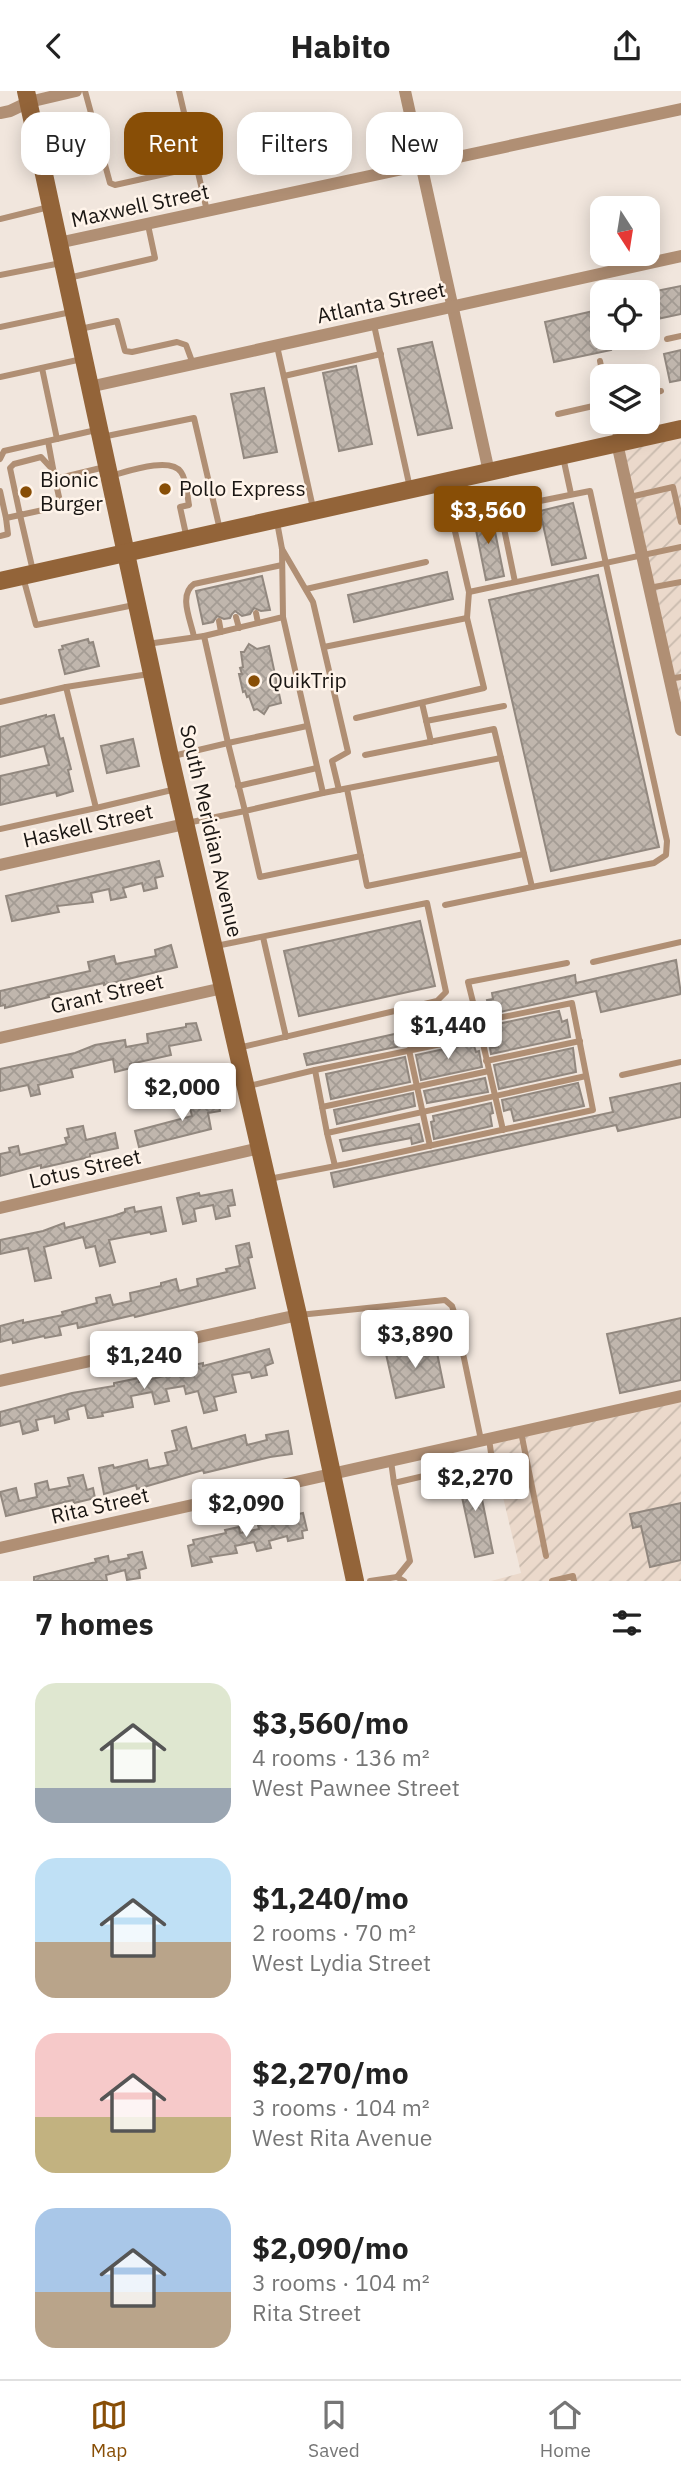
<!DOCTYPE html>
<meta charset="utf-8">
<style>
:root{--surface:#fff;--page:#f2f2f2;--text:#222;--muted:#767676;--line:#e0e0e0;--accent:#884e06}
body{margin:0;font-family:"IBM Plex Sans",sans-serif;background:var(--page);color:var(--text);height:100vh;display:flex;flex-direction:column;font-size:26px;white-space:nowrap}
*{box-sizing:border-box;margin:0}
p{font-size:23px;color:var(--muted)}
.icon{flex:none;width:38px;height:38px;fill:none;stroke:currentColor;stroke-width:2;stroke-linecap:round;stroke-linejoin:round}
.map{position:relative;height:1490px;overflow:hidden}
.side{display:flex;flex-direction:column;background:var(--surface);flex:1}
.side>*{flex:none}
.guide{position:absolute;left:21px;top:21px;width:640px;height:63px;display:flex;gap:14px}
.needle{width:46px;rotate:168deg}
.tools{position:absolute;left:590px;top:105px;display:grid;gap:14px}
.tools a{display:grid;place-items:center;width:70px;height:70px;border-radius:14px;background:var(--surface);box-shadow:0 4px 18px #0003;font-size:35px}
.price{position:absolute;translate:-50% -60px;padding:0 16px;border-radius:7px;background:#fff;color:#222;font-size:23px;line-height:46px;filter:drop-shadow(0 2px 4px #0008)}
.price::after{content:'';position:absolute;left:50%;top:42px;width:21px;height:16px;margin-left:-10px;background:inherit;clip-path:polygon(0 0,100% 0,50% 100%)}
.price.current{background:var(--accent);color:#fff}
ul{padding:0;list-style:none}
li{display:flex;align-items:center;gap:21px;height:175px;padding:0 35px}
li span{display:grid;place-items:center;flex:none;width:196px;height:140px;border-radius:21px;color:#555}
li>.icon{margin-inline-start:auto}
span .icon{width:84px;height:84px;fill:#fffc;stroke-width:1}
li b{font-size:30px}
h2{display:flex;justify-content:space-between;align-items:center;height:84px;padding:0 35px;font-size:30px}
.pill{padding:0 24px;border-radius:21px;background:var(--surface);box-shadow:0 4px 18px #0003;font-size:24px;line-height:63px}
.pill.current{background:var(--accent);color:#fff}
header{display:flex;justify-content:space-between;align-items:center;height:91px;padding:0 35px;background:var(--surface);font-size:32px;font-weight:800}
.menu{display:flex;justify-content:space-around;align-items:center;height:98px;border-top:2px solid var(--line);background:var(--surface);font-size:19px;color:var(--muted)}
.menu a{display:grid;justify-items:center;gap:4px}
.menu .current{color:var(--accent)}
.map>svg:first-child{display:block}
</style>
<header><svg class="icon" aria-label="back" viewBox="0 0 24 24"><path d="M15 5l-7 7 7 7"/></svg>Habito<svg class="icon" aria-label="share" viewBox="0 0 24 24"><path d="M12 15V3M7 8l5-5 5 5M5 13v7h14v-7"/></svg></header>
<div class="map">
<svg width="681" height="1490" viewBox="0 0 681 1490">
<defs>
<pattern id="industrial-furrows" width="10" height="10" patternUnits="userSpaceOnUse" patternTransform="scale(1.75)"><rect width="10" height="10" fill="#ebd9cb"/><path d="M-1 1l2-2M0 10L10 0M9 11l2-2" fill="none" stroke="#c9baad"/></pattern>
<pattern id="building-cross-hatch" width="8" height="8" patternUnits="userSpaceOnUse" patternTransform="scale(1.75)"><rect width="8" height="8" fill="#c0b6ad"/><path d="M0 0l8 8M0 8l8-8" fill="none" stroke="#a49c94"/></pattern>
</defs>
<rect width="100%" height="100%" fill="#f1e6dd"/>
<g fill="url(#industrial-furrows)">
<polygon points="681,338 681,637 617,352"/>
<polygon points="681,1305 681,1490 491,1490 521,1482 489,1347"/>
</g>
<g fill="url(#building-cross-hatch)" stroke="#92887f" stroke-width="2">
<polygon points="681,195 681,223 657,228 651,201"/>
<polygon points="602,218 602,247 608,247 611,259 554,271 545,231"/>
<polygon points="432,251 452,337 418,344 398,258"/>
<polygon points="681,259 681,289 670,291 664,263"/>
<polygon points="356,275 372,353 339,360 323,282"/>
<polygon points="264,297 277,361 244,367 231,303"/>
<polygon points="573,412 586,467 552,474 540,420"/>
<polygon points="491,421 504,485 486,489 473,424"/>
<polygon points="447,481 453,508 354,531 348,504"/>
<polygon points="598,484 659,756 551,780 489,509"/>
<polygon points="262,485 270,519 261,520 254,517 250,523 242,525 235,520 232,523 230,527 224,528 217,525 213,531 203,533 196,500"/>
<polygon points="88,548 89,552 93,551 99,575 65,583 59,559 63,558 62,555"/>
<polygon points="249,553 257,558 269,555 281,612 269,615 264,623 257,618 254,619 249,605 247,606 245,600 243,601 239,583 242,583 240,577 243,576 241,561 244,561"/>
<polygon points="46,624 46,626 54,624 60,648 63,647 71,678 68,679 73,700 57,705 56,701 0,714 0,685 49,674 44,655 0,666 0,636"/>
<polygon points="133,648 139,675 107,682 101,655"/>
<polygon points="159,770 163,785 155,787 157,797 144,800 142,792 123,797 126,806 111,809 109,798 91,802 93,811 57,815 59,821 12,830 6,805"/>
<polygon points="420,830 435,895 299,925 284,860"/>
<polygon points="171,854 177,876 104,894 104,892 48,904 49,906 5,917 5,914 0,915 0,900 90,880 88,871 114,865 116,873 156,865 155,859"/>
<polygon points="676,869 681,903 601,921 596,900 491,923 487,909 493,908 492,902 575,884 576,892"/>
<polygon points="559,920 562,931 567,929 570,946 491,963 490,957 498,956 493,934"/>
<polygon points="467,927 470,941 307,974 304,963"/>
<polygon points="196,932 201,949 169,955 171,964 130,973 131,977 115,981 113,968 71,978 73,986 38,994 40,1003 31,1005 28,994 0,1000 0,978 75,962 95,954 125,949 126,956 148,952 147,943 186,936 186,933"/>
<polygon points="473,952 476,961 479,960 482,976 421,989 416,964"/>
<polygon points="573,957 576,981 499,998 494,974"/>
<polygon points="405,966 410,991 331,1008 326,983"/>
<polygon points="485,987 488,1001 427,1012 424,1000"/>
<polygon points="578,992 584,1015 514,1030 511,1018 504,1020 502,1009"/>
<polygon points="681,992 681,1026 618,1040 616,1034 334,1096 331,1082 613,1021 610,1007"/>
<polygon points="413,1002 415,1015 337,1033 334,1019"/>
<polygon points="217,1003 220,1020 208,1022 211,1038 139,1056 135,1040 192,1025 188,1009"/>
<polygon points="491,1012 493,1022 490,1023 492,1035 434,1048 431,1031 434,1030 433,1025"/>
<polygon points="419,1033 423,1050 412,1053 411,1047 343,1060 340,1049"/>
<polygon points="83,1035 86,1049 115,1042 118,1057 90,1063 90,1066 41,1077 41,1074 0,1085 0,1063 10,1061 9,1057 18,1055 20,1064 67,1053 65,1047 69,1046 67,1038"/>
<polygon points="232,1099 235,1114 228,1115 230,1125 216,1128 213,1114 194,1118 196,1130 183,1133 177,1107 199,1102 200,1105"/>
<polygon points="134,1116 135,1121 161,1116 166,1140 151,1143 150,1141 109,1149 115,1171 100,1175 95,1155 86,1157 83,1146 44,1156 51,1187 35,1190 28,1157 0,1163 0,1149 43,1140 64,1132 65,1137 113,1125 125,1121 125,1118"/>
<polygon points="249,1152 252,1166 248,1167 255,1197 135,1226 134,1224 78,1237 77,1232 59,1236 61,1244 45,1247 44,1245 13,1252 12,1248 0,1251 0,1235 23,1229 23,1232 63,1224 62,1221 97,1212 96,1207 110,1204 113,1214 131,1210 130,1202 161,1195 161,1192 176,1188 179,1200 198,1195 197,1188 227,1181 226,1178 240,1175 236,1155"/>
<polygon points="681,1227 681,1289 620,1302 607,1243"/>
<polygon points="435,1252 444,1296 396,1307 386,1263"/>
<polygon points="269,1258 273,1272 265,1275 267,1284 252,1287 250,1281 232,1284 236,1301 214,1306 217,1319 204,1322 198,1300 186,1303 184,1295 166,1298 169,1310 155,1313 152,1301 131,1305 133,1316 102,1322 103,1325 92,1327 88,1327 85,1314 67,1319 69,1328 55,1332 54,1325 36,1329 38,1339 23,1343 20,1330 0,1335 0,1321 72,1302 114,1295 114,1292 139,1287 139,1291 181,1281 180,1277 203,1272 203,1275"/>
<polygon points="186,1336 192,1358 245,1344 247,1354 267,1349 266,1344 288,1340 292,1363 270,1366 204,1382 203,1379 137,1398 136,1394 104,1403 99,1377 113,1374 114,1377 147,1369 149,1378 168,1374 165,1362 177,1359 172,1340"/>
<polygon points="476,1379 493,1462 475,1466 457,1383"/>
<polygon points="83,1384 87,1399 93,1397 95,1407 74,1412 73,1409 6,1425 0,1401 16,1397 19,1410 37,1406 35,1393 47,1390 49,1399 70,1395 68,1387"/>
<polygon points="681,1412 681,1469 650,1476 641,1435 633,1437 630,1423"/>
<polygon points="303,1422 307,1439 302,1440 303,1447 288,1450 287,1445 269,1450 271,1457 257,1460 254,1451 235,1455 237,1462 210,1466 212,1471 192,1475 188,1455 194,1453 193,1449 226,1442 225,1439 239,1436 240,1442 259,1438 258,1434 291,1428 290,1425"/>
<polygon points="142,1461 146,1477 139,1479 140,1487 127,1489 125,1479 106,1484 107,1490 34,1490 34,1486 96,1471 95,1468 108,1465 109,1471 129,1467 128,1464"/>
</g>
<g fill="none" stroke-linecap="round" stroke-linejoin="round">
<g stroke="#b08f74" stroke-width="6">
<polyline points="85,0 110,92 115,94 196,76"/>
<polyline points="179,0 207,120"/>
<polyline points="46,82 102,69"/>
<polyline points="0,128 49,116"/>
<polyline points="0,184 61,172"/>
<polyline points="68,187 155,167 148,134"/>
<polyline points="374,234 410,397"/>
<polyline points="0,236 71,221"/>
<polyline points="80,238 117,230 125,260 132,261 177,251 186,254 193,273"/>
<polyline points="667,248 681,245"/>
<polyline points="277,255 313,417"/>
<polyline points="600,270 603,285"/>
<polyline points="42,277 57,348"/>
<polyline points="284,285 381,263"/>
<polyline points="0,286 82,268"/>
<polyline points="648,303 661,300"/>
<polyline points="558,323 602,313"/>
<polyline points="613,331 617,350"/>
<polyline points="102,346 194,327 220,439"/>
<polyline points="48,350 55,388 105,376"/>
<polyline points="563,366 571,403"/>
<polyline points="0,368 4,360 96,339"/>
<polyline points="54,380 41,366 14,373 10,377 20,424 61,415 55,388"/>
<path d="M110,385C126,381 170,365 181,381C187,389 187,404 189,414L180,416L187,448"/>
<polyline points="444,393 469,501 681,456"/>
<polyline points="0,400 6,427 20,424 33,480"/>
<polyline points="630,406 673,396 681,431"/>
<polyline points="0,445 8,443 6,427"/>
<polyline points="282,458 313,511 348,661 332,670 339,699"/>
<polyline points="23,486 36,534 134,514"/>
<polyline points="515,491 500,418 590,400 667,750 666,764 654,772 532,796"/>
<polyline points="649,497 681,491"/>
<polyline points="306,498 426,471"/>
<polyline points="256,522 258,532"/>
<polyline points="236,526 239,537"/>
<polyline points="283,526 323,702 245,720 260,786 361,765"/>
<polyline points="219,530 221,541"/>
<polyline points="204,545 283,526 282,458 277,431"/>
<path d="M194,546C191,530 178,504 194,493L282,474"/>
<polyline points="147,553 204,545 228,652 307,635"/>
<polyline points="324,556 467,527"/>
<polyline points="669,588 681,586"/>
<polyline points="0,611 66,596 149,583"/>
<polyline points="422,612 431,651"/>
<polyline points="356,627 484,597 467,527 469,501"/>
<polyline points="426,630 504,615"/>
<polyline points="365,664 494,638 532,796 445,814"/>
<polyline points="173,665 228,652 245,720 187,732"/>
<polyline points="238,695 317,677"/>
<polyline points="347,698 367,795 524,763"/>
<polyline points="323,702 501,667"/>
<polyline points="96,717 176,698"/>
<polyline points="0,738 96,717 66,596"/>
<polyline points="263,846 286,946"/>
<polyline points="216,855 427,812 446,901 437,910 238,957"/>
<polyline points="593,871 681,851"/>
<polyline points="478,931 503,1039"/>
<polyline points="409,959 430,1055"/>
<polyline points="486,970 580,950"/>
<polyline points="622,984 681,971"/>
<polyline points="249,995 315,979"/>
<polyline points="322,1016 489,980"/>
<polyline points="327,1042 315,979 480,945"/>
<polyline points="335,1075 327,1042 586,985"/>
<polyline points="269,1088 346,1073 593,1019 572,912 478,931 468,891 567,872"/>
<polyline points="299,1224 445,1209 452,1215 455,1224 481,1349"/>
<polyline points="521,1341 546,1465"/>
<polyline points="391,1370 394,1392 492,1369 489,1348"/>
<polyline points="394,1392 410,1470 397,1486"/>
<polyline points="370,1490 397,1486 404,1490"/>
<polyline points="552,1490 573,1485 574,1490"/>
</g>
<g stroke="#b08f74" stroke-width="12">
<polyline points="405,0 489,381"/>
<polyline points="0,22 10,20 29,11 76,0"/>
<polyline points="58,152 681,18"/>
<polyline points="89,296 681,165"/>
<polyline points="617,352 681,639"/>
<polyline points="0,774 185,733"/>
<polyline points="0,947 223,897"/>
<polyline points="0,1117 260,1057"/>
<polyline points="0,1290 298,1224"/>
<polyline points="0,1457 681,1305"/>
</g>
<g stroke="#936439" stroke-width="18">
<polyline points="26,0 170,666 298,1224 355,1490"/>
<polyline points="0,490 681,338"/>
</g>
</g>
<g fill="#884e06" stroke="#fff4ea" stroke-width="2.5">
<circle cx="165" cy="398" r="7"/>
<circle cx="26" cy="401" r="7"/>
<circle cx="254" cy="590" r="7"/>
</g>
<g text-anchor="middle" stroke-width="5" stroke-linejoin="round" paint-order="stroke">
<g font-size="21" fill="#1a1613" stroke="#fff4ea">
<text transform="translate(140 115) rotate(-12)" y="7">Maxwell Street</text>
<text transform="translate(381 212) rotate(-12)" y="7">Atlanta Street</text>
<text transform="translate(88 735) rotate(-13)" y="7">Haskell Street</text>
<text transform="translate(211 740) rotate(77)" y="7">South Meridian Avenue</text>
<text transform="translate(107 903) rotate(-13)" y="7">Grant Street</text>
<text transform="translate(85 1078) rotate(-13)" y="7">Lotus Street</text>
<text transform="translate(100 1415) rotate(-13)" y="7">Rita Street</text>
</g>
<g font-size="21" fill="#1a1613" stroke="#fff4ea" text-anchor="start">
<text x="40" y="396">Bionic<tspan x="40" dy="24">Burger</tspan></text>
<text x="179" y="405">Pollo Express</text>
<text x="268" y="597">QuikTrip</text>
</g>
</g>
</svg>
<div class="tools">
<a><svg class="needle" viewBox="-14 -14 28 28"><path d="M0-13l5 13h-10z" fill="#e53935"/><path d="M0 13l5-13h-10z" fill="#767676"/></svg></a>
<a><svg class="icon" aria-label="locate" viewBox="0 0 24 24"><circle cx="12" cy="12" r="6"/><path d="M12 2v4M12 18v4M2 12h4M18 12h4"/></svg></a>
<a><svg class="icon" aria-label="layers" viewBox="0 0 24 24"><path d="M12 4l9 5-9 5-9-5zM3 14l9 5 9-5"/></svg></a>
</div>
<b class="price current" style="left:488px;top:455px">$3,560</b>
<b class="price" style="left:448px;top:970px">$1,440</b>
<b class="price" style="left:182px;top:1032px">$2,000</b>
<b class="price" style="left:415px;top:1279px">$3,890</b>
<b class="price" style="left:144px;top:1300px">$1,240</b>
<b class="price" style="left:475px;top:1422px">$2,270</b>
<b class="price" style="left:246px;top:1448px">$2,090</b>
<div class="guide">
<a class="pill">Buy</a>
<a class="pill current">Rent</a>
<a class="pill">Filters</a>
<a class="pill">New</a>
</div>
</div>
<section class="side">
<h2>7 homes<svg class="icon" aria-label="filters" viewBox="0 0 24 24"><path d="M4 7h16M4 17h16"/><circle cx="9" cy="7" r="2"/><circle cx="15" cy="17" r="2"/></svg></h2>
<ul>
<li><span style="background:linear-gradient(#dfe7d0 75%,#9aa5b1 0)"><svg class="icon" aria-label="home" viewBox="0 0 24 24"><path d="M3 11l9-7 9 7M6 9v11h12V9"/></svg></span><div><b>$3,560/mo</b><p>4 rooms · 136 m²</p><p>West Pawnee Street</p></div></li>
<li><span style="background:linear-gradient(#bfe0f5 60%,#b9a48a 0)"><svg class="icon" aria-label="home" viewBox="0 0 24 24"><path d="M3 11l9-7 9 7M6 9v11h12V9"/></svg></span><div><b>$1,240/mo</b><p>2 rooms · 70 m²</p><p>West Lydia Street</p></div></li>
<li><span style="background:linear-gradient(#f6c9c9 60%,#c2b280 0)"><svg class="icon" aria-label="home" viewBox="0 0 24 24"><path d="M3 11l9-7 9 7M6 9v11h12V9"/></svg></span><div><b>$2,270/mo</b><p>3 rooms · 104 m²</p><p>West Rita Avenue</p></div></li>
<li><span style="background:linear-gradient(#a9c7e8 60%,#b9a48a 0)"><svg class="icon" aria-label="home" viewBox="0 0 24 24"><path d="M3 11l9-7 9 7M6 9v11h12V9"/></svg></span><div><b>$2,090/mo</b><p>3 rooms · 104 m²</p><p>Rita Street</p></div></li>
</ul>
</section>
<nav class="menu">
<a class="current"><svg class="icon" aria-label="map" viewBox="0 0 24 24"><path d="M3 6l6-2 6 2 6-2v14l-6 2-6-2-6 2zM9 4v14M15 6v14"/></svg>Map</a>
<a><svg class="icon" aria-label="saved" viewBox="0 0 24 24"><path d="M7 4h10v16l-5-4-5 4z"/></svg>Saved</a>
<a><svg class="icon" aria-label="home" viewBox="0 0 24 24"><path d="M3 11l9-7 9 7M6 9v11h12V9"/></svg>Home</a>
</nav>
